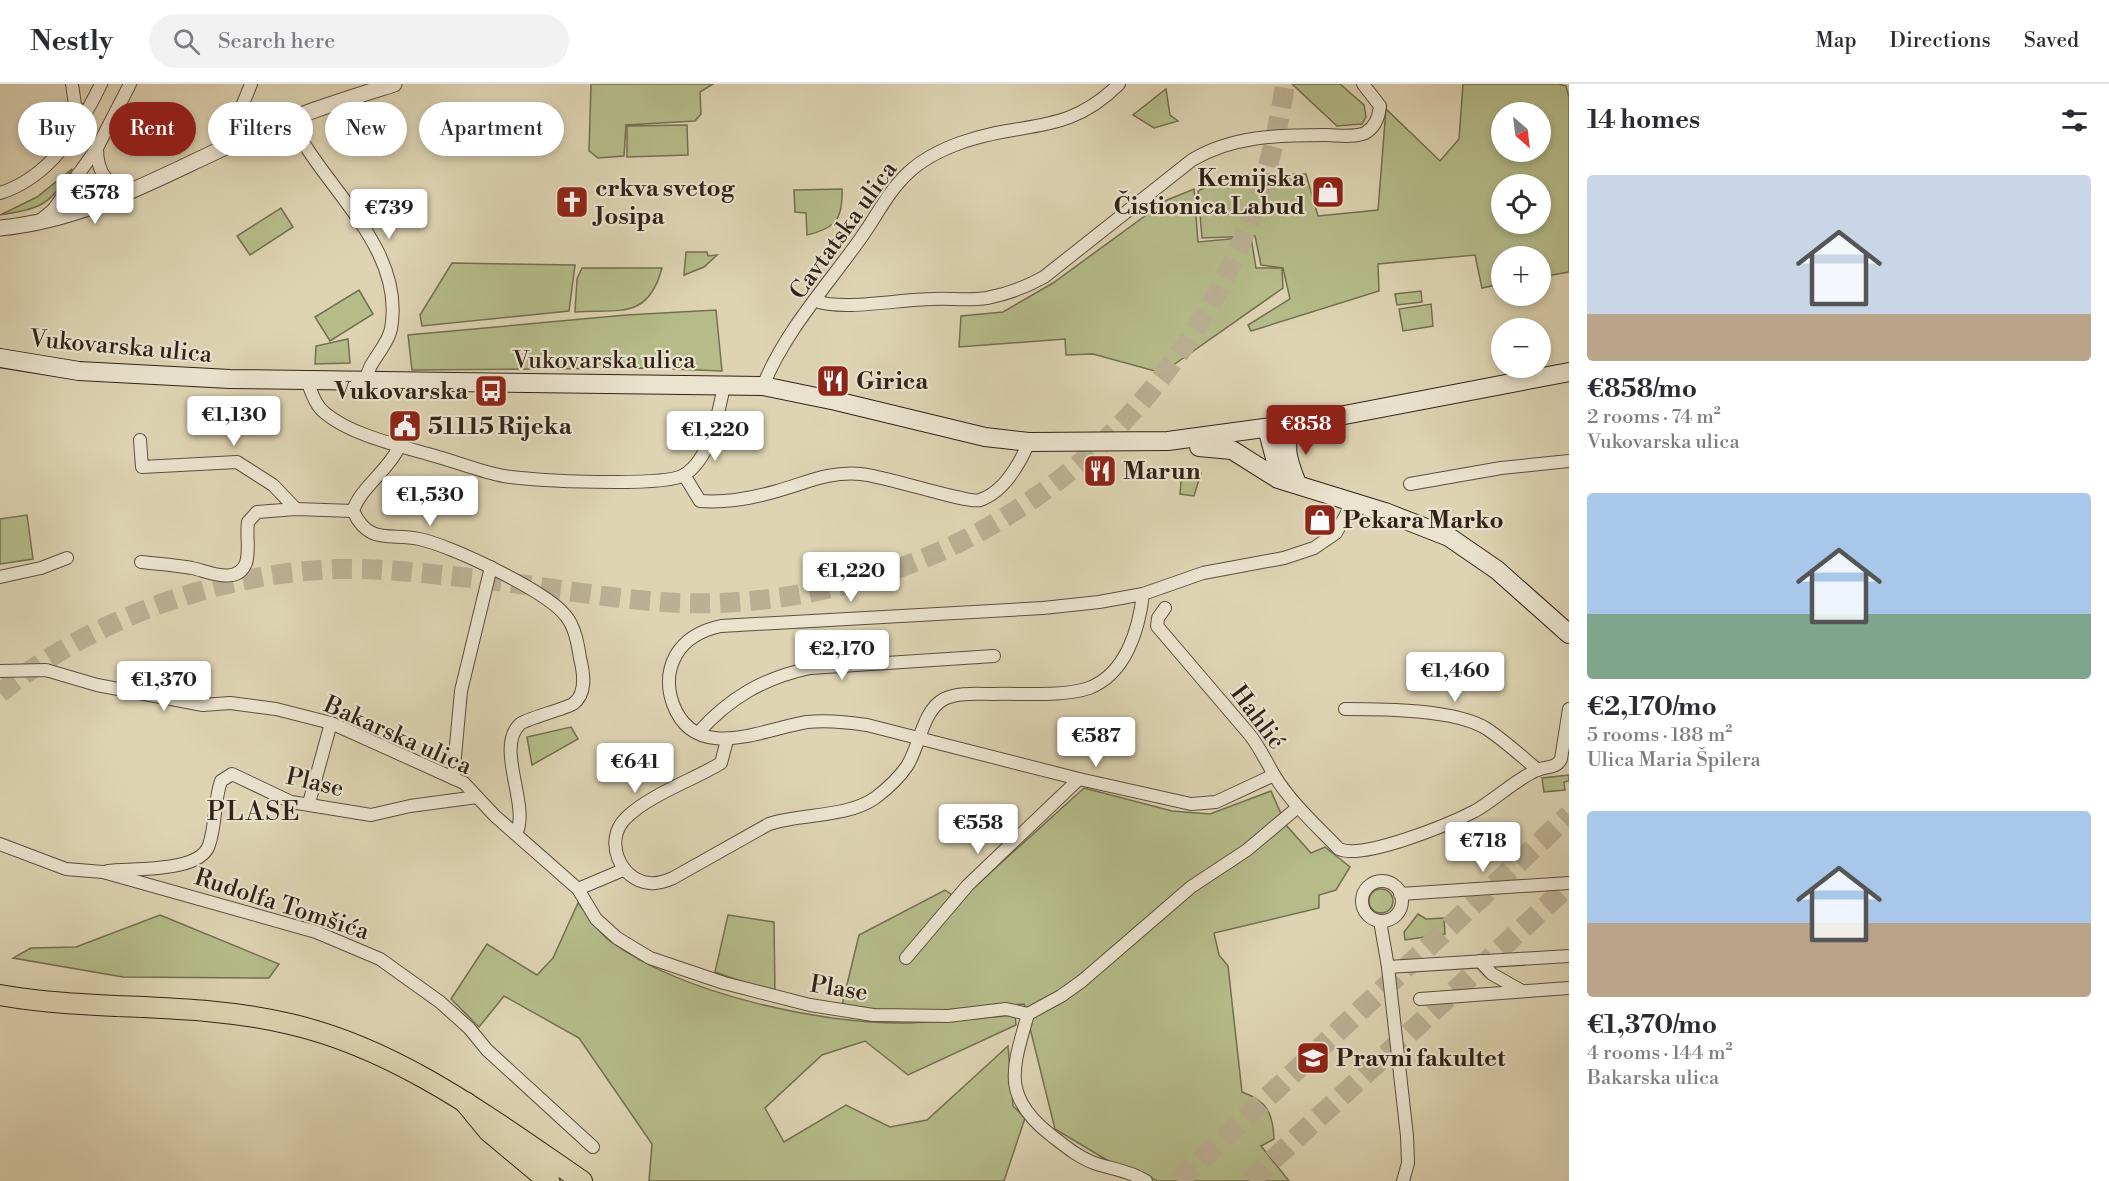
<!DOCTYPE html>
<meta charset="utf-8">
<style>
:root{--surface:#fff;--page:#f2f2f3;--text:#2b2b33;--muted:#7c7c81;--line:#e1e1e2;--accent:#8f2418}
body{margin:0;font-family:"Libre Bodoni",serif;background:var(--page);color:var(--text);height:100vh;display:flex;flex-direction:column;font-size:22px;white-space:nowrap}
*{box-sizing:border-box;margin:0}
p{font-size:20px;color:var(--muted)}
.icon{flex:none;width:33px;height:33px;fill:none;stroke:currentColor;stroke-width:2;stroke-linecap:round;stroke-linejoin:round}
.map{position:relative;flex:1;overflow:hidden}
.details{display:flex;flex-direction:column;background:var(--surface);width:540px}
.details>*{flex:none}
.guide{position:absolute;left:18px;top:18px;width:570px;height:54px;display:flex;gap:12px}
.needle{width:39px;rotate:152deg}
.tools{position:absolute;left:1491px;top:18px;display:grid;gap:12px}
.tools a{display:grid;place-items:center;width:60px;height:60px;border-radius:50%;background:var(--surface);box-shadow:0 3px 9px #0003;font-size:30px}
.price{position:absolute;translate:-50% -51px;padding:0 14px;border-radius:6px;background:#fff;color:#222;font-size:20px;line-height:39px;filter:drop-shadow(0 2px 3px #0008)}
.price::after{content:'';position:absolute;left:50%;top:36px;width:18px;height:14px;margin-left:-9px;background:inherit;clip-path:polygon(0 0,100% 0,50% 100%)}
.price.on{background:var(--accent);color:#fff}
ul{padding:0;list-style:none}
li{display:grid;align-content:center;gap:12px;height:318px;padding:0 18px}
li span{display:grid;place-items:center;height:186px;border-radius:6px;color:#555}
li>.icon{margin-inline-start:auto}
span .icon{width:108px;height:108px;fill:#fffc;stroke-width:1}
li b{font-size:26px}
h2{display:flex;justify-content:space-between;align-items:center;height:72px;padding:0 18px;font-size:26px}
.pill{padding:0 21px;border-radius:27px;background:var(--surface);box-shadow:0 3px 9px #0003;font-size:21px;line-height:54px}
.pill.on{background:var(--accent);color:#fff}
header{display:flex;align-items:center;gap:36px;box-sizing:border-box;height:84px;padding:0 30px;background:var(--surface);border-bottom:2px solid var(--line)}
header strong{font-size:28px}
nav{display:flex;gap:33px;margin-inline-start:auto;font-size:21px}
.search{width:420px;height:54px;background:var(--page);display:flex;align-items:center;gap:15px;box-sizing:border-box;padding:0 21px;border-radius:33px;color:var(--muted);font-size:22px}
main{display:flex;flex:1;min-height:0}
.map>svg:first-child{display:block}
</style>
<header>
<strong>Nestly</strong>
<div class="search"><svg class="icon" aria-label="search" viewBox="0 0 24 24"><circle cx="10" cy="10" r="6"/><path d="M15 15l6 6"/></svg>Search here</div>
<nav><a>Map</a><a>Directions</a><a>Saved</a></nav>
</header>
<main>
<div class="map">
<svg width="1569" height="1097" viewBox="0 0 1569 1097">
<rect width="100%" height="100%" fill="#ded4b3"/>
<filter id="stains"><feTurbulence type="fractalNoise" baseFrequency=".00333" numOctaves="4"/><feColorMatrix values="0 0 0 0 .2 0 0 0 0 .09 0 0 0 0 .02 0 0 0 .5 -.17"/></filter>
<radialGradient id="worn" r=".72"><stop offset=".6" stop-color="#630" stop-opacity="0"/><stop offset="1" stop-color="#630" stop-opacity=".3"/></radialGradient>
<g fill="#b5bc8a" stroke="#736f51" stroke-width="1.5" fill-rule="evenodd">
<polygon points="591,0 713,0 700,8 701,30 695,37 626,41 624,72 598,74 589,67"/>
<polygon points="1292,0 1340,0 1364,21 1366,33 1362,40 1337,42"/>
<path d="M1463,0H1558L1566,2L1569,13V188L1541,193L1540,172H1502L1501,200L1482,204L1475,171L1378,180L1379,207L1251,247L1248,241L1290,215L1283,184L1261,181L1255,152L1202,154L1198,107L1233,90H1306L1318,132L1378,126L1386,25L1440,77L1459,55ZM1502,28H1540V68H1502ZM1502,100H1540V140H1502Z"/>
<polygon points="1166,5 1170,31 1178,37 1154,44 1133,31"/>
<polygon points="687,41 688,71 627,73 627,42"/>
<path d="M72,85C49,122 42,124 0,131L37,113Z"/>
<path d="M842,105C843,135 836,144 807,151L806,129L795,128L794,106Z"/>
<polygon points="1194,105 1198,158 1251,153 1256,184 1282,184 1283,204 1162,289 1093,270 1066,271 1065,255 959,263 961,232 1003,228 1053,199 1167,116"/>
<polygon points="281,124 293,143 250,171 237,152"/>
<polygon points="686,168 707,168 708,172 717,171 704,183 684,191"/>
<polygon points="452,179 575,181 569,227 422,242 420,231"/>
<path d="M582,184H662C648,236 620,225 575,228L577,195Z"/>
<polygon points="359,206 373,230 330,257 315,233"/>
<polygon points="1421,207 1422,218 1397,221 1395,210"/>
<polygon points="1431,220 1433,242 1403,247 1399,225"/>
<polygon points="716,226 722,287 642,284 412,286 408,251 626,231"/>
<polygon points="348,255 350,279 315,280 316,262"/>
<polygon points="1182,384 1201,389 1194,412 1180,410"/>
<polygon points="27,431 33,475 0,480 0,435"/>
<polygon points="135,583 163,590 160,604 134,601 131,595"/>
<polygon points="571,643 578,655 532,681 527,653"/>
<polygon points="1569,691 1569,697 1564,698 1565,706 1544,708 1542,694"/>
<path d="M1084,704L1172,727L1210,730L1271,707L1286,741L1311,769L1325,763L1350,783L1336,806L1319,811V824L1214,849L1219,871L1228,882L1242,1008C1267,1017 1273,1029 1274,1055L1261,1062L1289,1097H1157L1136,1085L1110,1078L1055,1045L1024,920L905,929L842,921L859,851L945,806L960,816Z"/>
<circle cx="1381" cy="817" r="12"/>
<path d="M578,819C588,831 598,848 610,857C682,910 822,941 910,939C945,938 980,934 1015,931L1016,941L908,991L865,957L822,971L765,1024L784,1058L846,1021L890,1043L927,1036L1008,962L1013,1022L1025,1034L1004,1097H649L652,1060L579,954L504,912L479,943L451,915L487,860L537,891L553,874Z"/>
<polygon points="1418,830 1426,835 1444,834 1445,850 1405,856 1404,848"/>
<polygon points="160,831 279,880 269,894 123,893 13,874 31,864 76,863"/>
<polygon points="728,831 774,838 775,909 715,888"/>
</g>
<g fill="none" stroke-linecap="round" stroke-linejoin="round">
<path stroke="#bbb094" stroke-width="20" stroke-dasharray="20 10" stroke-linecap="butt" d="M0,609C93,534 219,489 338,485C388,484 440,491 489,496C565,505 642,522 719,519C1013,507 1244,290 1285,0"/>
<g stroke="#bbb094" stroke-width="21" stroke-dasharray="21 10" stroke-linecap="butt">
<polyline points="1178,1097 1569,731"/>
<polyline points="1250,1097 1569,801"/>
</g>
<defs>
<g id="minor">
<polyline points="72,0 75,21 84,32"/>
<polyline points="238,32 251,0"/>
<path d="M290,34C321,103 406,162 391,245C387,264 369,276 365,298"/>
<path d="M97,64C97,90 108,105 135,104"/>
<path d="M78,90C78,106 83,119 100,122"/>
<path d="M0,109C51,93 79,45 101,0"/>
<polyline points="42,135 53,126 97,64 130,0"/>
<path d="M816,217C842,227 902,215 932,215C951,214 969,217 987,214C1008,210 1026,203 1044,193L1192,76C1232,52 1278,51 1324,51C1337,51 1353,54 1365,49C1376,43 1379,32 1380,22L1363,0"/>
<path d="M307,297C312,309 315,321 325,329C352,352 405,363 438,373C460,379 482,388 504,392C531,397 664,403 684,391C711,374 718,330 724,302"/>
<path d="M763,302C784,249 825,204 858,158C876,134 887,108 909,88C924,74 941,66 960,59C1022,36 1066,53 1119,0"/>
<polyline points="140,356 142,383 237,378 273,401 296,425"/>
<path d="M684,391L700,417C725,419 753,414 777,407C806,399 829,387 861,390C885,392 968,420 980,416C1004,408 1020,379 1029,358"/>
<polyline points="1410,400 1501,384 1569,377"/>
<path d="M353,427C369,461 389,449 419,455C450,461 546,507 565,531C575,542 578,561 580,574C584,590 587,610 573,620C561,626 526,635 520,640C495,663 529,719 517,748"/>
<path d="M141,478C158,480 175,481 192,484C207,487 237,502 246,479C250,467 246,451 248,438L257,428L296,425L353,427C360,404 388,387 399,363"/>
<polyline points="0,493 41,484 67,474"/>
<path d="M1165,524L1158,534L1157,542L1250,651C1260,664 1266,677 1274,691C1291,719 1316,741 1339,765C1363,776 1450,740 1475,727C1496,715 1515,696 1537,686C1546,682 1556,685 1561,675L1569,625"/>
<polyline points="0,587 46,586 97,601 203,621 230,619 276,625 331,639 464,699 495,732 578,805 596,835 617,854 650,874 724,899 810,921 873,931 948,932 1006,925 1028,930 1061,912 1082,897 1191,803 1247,766 1298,723"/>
<path d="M1345,625C1382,625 1456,625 1487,645C1505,657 1521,672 1538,686"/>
<path d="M698,649C730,613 764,594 810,584L994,572"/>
<path d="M727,656L721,679C693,696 649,711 626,734C603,756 620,797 650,799C658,800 666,797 673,794L769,740C802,729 846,734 875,714C887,705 899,694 907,682C920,662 922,627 944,615C958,608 978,610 993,610C1020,609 1064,613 1089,604C1126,590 1139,545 1143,510"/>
<path d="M1274,691L1216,718L1191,720L1079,695L867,641C847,638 827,636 807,638C763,645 695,680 673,620C667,603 667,587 676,571C686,554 702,546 721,542L1043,524L1099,518L1143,510L1203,489L1284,474L1314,464L1336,449L1353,418"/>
<polyline points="453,694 461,607 491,483"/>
<polyline points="309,719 331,639"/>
<polyline points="0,760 66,785 103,788 316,848 380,875 440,918 469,944 487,966 593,1063"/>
<path d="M108,787C133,784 200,789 209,761C216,741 214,717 221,697L232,690L291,718L371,731L410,722L477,713"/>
<circle cx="1382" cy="817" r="20"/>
<polyline points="578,805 623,786"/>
<polyline points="1400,810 1569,799"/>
<polyline points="1380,837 1388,883 1407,1052 1408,1079 1403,1097"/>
<polyline points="906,874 968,801 1079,695"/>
<polyline points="1480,877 1492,890 1522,907"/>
<polyline points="1388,883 1569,872"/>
<polyline points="1420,915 1569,904"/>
<path d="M1028,930C1013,984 1000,1012 1052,1052C1065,1062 1078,1073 1094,1079C1112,1085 1130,1087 1146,1097"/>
</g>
<path id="tertiary" d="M0,144C92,135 165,89 248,53C295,31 344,16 394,0"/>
<g id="secondary">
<polyline points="0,274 79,287 230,295 763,302 836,317 985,353 1029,358 1168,357 1308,338 1569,288"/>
<polyline points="1267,344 1276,378 1293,397"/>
<polyline points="1199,363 1232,366 1278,395 1385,428 1449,453 1497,486 1569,550"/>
<path d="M1296,397C1288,377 1280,355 1298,339"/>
</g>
<path id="primary" d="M0,911C96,928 195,917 290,940C399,965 491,1035 582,1097"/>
<polyline id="trunk" points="466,1019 489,1047 549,1097"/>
</defs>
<use href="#minor" stroke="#5c4e3f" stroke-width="14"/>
<use href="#tertiary" stroke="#5c4e3f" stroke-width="17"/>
<use href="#secondary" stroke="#312218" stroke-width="20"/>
<use href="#primary" stroke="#312218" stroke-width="22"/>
<use href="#trunk" stroke="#312218" stroke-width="23"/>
<use href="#minor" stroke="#eae3ce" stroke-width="12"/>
<use href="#tertiary" stroke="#eae3ce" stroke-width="15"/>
<use href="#secondary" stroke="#eae3ce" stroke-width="18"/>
<use href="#primary" stroke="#ded4b3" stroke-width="20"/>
<use href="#trunk" stroke="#ded4b3" stroke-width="21"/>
</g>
<defs>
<symbol id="shop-square" viewBox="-11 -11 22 22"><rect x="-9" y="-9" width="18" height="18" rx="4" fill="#8f2418" stroke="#eae3ce"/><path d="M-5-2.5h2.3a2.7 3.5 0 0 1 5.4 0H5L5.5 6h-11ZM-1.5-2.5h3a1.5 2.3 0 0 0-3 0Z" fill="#fff"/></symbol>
<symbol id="church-square" viewBox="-11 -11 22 22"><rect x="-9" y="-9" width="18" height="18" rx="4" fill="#8f2418" stroke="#eae3ce"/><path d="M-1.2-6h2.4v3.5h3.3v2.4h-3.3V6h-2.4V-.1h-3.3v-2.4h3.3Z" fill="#fff"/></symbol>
<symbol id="restaurant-square" viewBox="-11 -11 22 22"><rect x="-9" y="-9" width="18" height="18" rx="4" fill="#8f2418" stroke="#eae3ce"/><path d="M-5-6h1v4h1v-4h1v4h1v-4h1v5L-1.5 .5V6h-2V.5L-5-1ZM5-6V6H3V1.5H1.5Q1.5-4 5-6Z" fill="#fff"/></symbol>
<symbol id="bus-square" viewBox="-11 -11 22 22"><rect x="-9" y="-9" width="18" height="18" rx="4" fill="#8f2418" stroke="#eae3ce"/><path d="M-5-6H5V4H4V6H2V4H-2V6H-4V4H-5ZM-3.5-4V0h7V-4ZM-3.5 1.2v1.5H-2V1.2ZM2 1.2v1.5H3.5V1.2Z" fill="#fff"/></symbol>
<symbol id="civic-square" viewBox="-11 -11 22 22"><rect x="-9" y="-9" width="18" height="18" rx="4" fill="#8f2418" stroke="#eae3ce"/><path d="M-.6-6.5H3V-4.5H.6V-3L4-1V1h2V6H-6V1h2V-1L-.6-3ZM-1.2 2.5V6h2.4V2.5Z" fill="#fff"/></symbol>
<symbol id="university-square" viewBox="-11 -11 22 22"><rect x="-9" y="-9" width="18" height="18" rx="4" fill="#8f2418" stroke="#eae3ce"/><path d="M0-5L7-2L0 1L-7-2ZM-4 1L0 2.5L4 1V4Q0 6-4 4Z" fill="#fff"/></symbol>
</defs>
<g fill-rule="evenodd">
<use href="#shop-square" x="1309" y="89" width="38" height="38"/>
<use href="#church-square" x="553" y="99" width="38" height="38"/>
<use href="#restaurant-square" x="814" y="278" width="38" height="38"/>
<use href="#bus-square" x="472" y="288" width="38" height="38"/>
<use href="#civic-square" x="386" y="323" width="38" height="38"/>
<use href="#restaurant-square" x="1081" y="368" width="38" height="38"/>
<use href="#shop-square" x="1301" y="417" width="38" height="38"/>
<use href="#university-square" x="1294" y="955" width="38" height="38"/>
</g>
<g text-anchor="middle" stroke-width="4.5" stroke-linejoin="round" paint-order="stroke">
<g font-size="24" font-weight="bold" fill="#312218" stroke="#eae3ce" text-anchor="start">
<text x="1305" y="102" text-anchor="end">Kemijska<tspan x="1305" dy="28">Čistionica Labud</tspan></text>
<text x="595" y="112">crkva svetog<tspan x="595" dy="28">Josipa</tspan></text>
<text x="856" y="305">Girica</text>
<text x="468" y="315" text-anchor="end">Vukovarska</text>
<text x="428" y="350">51115 Rijeka</text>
<text x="1123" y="395">Marun</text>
<text x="1343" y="444">Pekara Marko</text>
<text x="1336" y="982">Pravni fakultet</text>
</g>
<g font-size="24" fill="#312218" stroke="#eae3ce">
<text transform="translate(843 146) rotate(-54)" y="8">Cavtatska ulica</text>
<text transform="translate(121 262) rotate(5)" y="8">Vukovarska ulica</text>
<text x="604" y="284">Vukovarska ulica</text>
<text transform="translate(1258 633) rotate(53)" y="8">Hahlić</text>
<text transform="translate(398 651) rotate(24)" y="8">Bakarska ulica</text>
<text transform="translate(315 698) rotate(13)" y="8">Plase</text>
<text transform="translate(282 820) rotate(18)" y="8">Rudolfa Tomšića</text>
<text transform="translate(839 904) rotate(9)" y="8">Plase</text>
</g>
<g font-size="26" letter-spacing="1.5" fill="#312218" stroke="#eae3ce">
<text x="254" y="736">PLASE</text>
</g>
</g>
<rect width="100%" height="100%" filter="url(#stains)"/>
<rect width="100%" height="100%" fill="url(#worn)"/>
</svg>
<div class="tools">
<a><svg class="needle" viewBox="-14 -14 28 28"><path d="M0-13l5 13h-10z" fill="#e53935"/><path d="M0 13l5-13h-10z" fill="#7c7c81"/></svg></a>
<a><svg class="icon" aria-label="locate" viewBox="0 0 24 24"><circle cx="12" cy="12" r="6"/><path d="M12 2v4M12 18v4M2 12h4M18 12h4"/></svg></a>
<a>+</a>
<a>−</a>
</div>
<b class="price" style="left:95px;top:141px">€578</b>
<b class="price" style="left:389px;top:156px">€739</b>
<b class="price" style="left:234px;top:363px">€1,130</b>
<b class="price on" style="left:1306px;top:372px">€858</b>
<b class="price" style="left:715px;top:378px">€1,220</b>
<b class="price" style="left:430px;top:443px">€1,530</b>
<b class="price" style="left:851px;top:519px">€1,220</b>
<b class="price" style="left:842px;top:597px">€2,170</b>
<b class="price" style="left:1455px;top:619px">€1,460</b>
<b class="price" style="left:164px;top:628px">€1,370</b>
<b class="price" style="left:1096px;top:684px">€587</b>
<b class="price" style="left:635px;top:710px">€641</b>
<b class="price" style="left:978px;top:771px">€558</b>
<b class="price" style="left:1483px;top:789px">€718</b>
<div class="guide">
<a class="pill">Buy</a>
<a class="pill on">Rent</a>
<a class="pill">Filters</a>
<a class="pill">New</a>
<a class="pill">Apartment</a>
</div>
</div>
<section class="details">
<h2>14 homes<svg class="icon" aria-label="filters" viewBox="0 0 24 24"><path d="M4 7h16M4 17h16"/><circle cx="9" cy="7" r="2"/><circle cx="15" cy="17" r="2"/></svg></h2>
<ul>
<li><span style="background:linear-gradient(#c9d6e8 75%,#b9a48a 0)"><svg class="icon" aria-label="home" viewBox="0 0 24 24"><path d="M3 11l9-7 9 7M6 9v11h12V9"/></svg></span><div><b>€858/mo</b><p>2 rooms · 74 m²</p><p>Vukovarska ulica</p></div></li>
<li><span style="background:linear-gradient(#a9c7e8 65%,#7fa58c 0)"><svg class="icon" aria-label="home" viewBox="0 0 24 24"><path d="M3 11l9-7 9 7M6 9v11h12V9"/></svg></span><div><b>€2,170/mo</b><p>5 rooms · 188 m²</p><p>Ulica Maria Špilera</p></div></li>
<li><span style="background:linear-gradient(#a9c7e8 60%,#b9a48a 0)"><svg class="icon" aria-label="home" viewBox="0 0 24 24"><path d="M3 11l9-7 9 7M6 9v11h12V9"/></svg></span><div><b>€1,370/mo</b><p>4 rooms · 144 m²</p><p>Bakarska ulica</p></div></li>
</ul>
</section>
</main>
